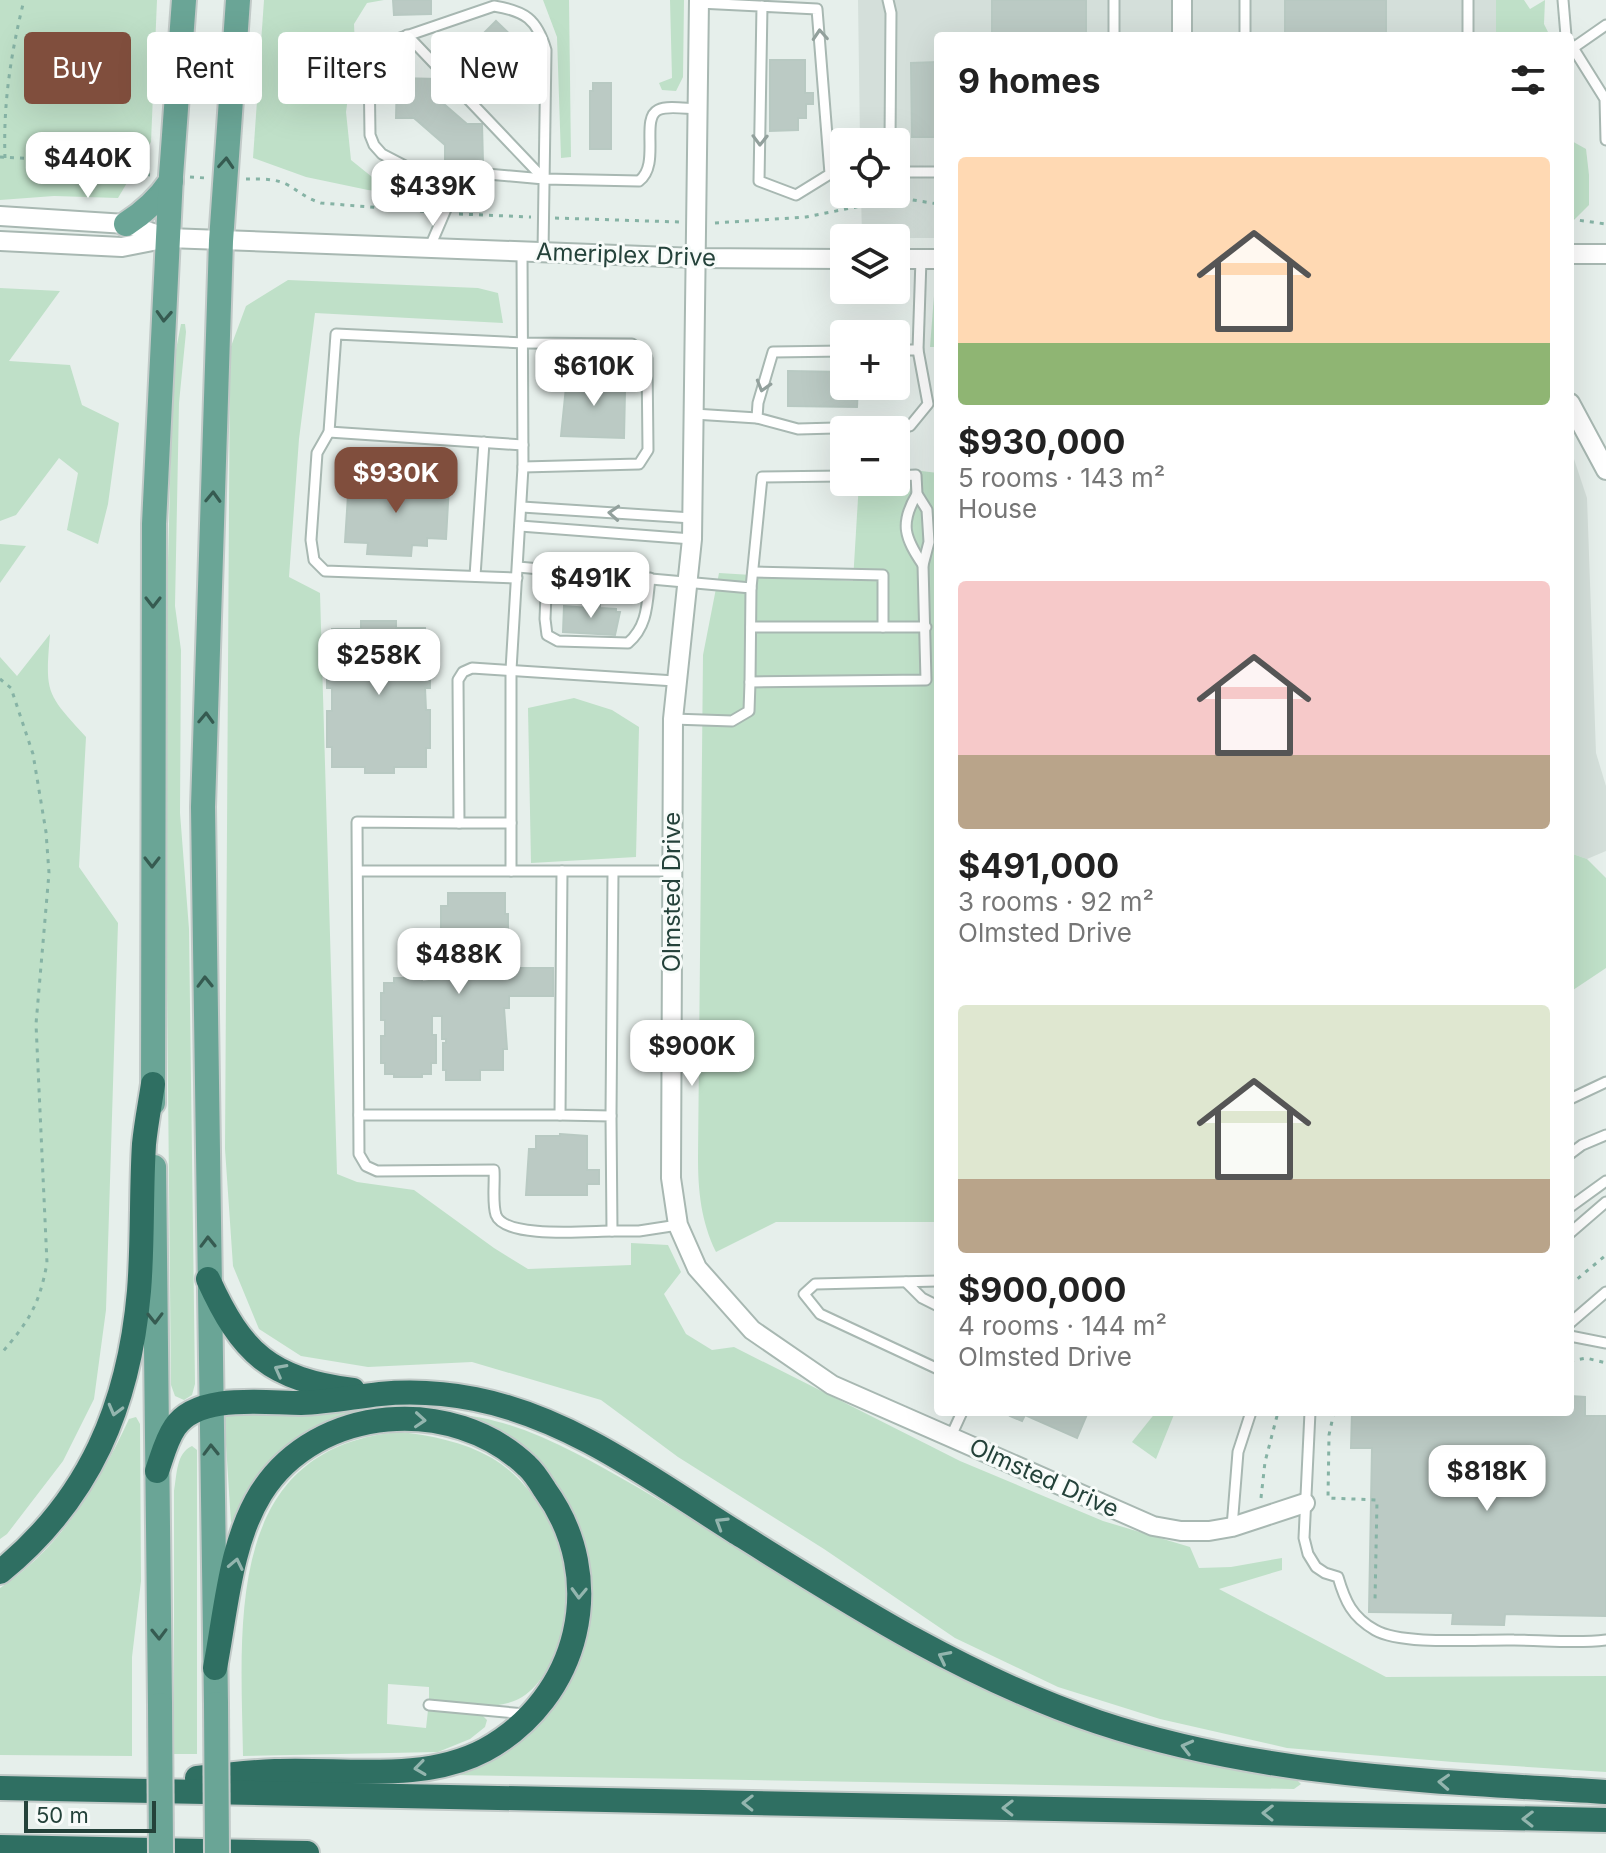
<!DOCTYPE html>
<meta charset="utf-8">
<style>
:root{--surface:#fff;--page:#f2f2f2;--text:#222;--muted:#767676;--accent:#804e3d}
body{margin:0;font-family:Inter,sans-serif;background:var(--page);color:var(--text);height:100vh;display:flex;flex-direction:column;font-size:30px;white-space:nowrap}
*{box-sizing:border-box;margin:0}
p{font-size:26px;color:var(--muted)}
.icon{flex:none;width:44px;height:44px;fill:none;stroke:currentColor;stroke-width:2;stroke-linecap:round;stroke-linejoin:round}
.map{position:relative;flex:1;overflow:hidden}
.panel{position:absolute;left:934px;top:32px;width:640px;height:1384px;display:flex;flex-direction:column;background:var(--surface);border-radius:8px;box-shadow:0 8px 32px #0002}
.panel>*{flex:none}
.banner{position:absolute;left:24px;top:32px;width:760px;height:72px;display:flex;gap:16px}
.fabs{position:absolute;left:830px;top:128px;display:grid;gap:16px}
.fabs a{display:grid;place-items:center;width:80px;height:80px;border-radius:8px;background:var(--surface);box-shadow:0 8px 32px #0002;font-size:40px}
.scale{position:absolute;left:24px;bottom:20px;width:132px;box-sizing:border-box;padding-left:8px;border:4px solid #24423a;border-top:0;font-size:22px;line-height:28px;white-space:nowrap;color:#24423a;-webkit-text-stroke:6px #f7fbf9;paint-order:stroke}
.price{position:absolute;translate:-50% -68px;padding:0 18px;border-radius:16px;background:#fff;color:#222;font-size:26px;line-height:52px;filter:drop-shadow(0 2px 4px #0008)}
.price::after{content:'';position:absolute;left:50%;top:48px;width:24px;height:18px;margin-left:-12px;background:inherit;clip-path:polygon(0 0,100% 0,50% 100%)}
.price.on{background:var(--accent);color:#fff}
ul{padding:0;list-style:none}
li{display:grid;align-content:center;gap:16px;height:424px;padding:0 24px}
li span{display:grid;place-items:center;height:248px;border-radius:8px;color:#555}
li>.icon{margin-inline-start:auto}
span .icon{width:144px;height:144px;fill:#fffc;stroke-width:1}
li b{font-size:34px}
h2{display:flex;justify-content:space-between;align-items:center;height:96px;padding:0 24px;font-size:34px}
.pill{padding:0 28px;border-radius:8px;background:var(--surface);box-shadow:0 8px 32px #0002;font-size:28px;line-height:72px}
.pill.on{background:var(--accent);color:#fff}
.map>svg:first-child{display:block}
</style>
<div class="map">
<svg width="1606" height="1853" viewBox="0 0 1606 1853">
<rect width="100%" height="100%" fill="#e6efeb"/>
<g fill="#d4dfda">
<polygon points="858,0 1496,0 1496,36 938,36 938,238 862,238 861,194 896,194 896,142 860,142"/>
<polygon points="1570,447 1587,498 1596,753 1606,786 1606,851 1587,859 1570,853"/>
</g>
<g fill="#bfe0c8">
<polygon points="0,0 157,0 151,142 118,198 54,196 0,200"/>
<polygon points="264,0 384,0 367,3 354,24 355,46 346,112 351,160 382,185 431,197 368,190 306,177 253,158"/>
<polygon points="543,0 569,0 571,157 561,158 557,37"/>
<polygon points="670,0 684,0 683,77 676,91 662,90 659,83 672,78"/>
<polygon points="1496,0 1524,0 1530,9 1545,0 1544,24 1550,36 1496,36"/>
<polygon points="1570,140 1586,149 1589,175 1589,205 1570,224"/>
<polygon points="288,280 478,288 498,293 503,323 315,313 299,439 289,577 320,593 337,1174 357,1182 414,1190 494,1248 528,1269 631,1265 631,1243 668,1245 681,1272 664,1294 686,1334 712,1350 734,1347 960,1461 1103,1521 1190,1547 1199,1568 1231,1567 1282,1558 1282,1570 1219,1589 1386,1677 1606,1676 1606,1772 1453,1762 1287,1748 1160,1719 1058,1687 955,1638 824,1549 678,1457 601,1400 472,1362 368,1367 301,1356 259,1329 233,1266 225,1149 230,349 246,306"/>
<polygon points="0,288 60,291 9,361 70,365 82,405 119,423 108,504 98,544 67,530 78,473 59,458 16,515 0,521"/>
<polygon points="934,296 938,296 938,347 930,347"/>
<polygon points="181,324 185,324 186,332 179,403 175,606 181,650 180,813 189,929 195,1384 192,1395 184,1400 175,1396 171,1385 166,884 167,602 173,365"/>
<path d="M896,468L938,473V1222H776L716,1252C701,1221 698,1191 698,1157L703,655L719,573L853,581L859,482H896Z"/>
<polygon points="0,544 26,546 0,583"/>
<path d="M50,634C45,694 46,693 86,737L79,867L118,923L106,1310L94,1399L63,1461L7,1534L0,1539V657L17,676Z"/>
<polygon points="574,698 612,710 639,727 636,857 531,863 528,708"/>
<polygon points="1570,853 1587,859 1606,878 1606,968 1570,992"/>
<polygon points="365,1409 365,1416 245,1500 231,1523 224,1413"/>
<polygon points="1156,1412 1175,1412 1156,1459 1132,1442"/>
<path d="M452,1414C519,1418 580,1455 637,1487C707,1528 775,1572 844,1614C925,1663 1013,1705 1101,1737C1122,1745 1145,1748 1166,1753C1210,1763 1253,1774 1297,1780L1301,1784L1294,1789L451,1775L491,1761L521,1742L548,1714L572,1675L586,1634L576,1523L558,1487L536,1462Z"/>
<path d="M136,1417L140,1424L141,1581L132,1657V1756L0,1755V1588C61,1548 99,1483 129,1419Z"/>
<path d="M399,1432C430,1435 464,1442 492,1458C536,1484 566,1542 568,1591C569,1609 563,1629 558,1645C550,1667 537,1692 514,1701C488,1711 456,1704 429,1703V1687L388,1684L387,1724L426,1728L428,1710L482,1715L487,1720L485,1727L470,1739L438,1752L243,1756C241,1625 223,1448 399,1432Z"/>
<path d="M192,1446L197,1450V1754H174V1491C177,1475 176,1453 192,1446Z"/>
</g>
<g fill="#bbcac4" stroke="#b8c9c2" stroke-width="2">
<polygon points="393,0 431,0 431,14 394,15"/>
<rect x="992" y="0" width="94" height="36"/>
<rect x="1285" y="0" width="101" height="36"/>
<polygon points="496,21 537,60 506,90 467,50"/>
<polygon points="770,60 805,60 805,93 813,93 813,104 806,104 806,118 798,118 798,130 770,131"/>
<polygon points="938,62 938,137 912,137 911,63"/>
<polygon points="397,78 437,79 437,98 467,124 482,124 483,163 445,163 445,145 414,118 396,118"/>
<polygon points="593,83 611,83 611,149 590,149 590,91 593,91"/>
<polygon points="788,371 844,372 844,386 858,386 857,407 788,406"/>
<polygon points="567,377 621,378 621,391 625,391 624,438 561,436"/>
<polygon points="349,480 449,485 446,539 427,538 427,546 412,545 411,556 367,554 368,543 345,542"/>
<polygon points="590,601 600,602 600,608 616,609 616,612 620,612 615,635 563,632 564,606 590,608"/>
<polygon points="361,621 396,621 396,628 425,628 425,651 430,651 430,688 425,688 426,710 430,710 430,748 426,748 426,767 394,767 394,773 365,773 365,767 332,767 332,747 327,747 327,711 332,711 332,688 327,688 327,650 332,650 332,629 361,629"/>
<polygon points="448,893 505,893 505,914 508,914 508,942 504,942 504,956 509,956 509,968 553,968 553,996 509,996 509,1008 504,1008 507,1049 503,1049 503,1070 480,1070 480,1080 446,1080 446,1070 443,1070 443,1043 446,1043 446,1039 442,1039 442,1016 432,1016 432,1035 436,1035 436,1063 431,1063 431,1074 422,1074 422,1077 394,1077 394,1074 385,1074 385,1063 381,1063 381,1036 385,1036 385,1020 381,1020 381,993 384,993 384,983 394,983 394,978 422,978 422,982 442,979 442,973 435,966 434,953 440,946 447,946 447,929 441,929 441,906 448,906"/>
<polygon points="560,1134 587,1136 587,1170 599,1170 599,1184 587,1184 587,1195 526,1195 529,1149 536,1149 536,1136 560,1136"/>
<polygon points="1570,1396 1585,1397 1585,1416 1606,1416 1606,1616 1505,1614 1504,1625 1452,1624 1453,1613 1369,1612 1372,1448 1351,1448 1352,1412 1570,1412"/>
<polygon points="1012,1412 1088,1412 1077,1438 1025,1415 1022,1421 1010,1416"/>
</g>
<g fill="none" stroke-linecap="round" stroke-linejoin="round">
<defs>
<g id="service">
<polyline points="888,0 891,13 890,142"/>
<polyline points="1114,0 1114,36"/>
<polyline points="1468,0 1468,36"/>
<polyline points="1563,0 1566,36"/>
<polyline points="699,3 817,9 830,174 796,195 759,181 762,6"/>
<polyline points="407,35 544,179"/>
<polyline points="1245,36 1245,0"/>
<polyline points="1570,43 1605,99 1606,140"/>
<polyline points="1573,48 1606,25"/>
<polyline points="896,172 938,172"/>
<polyline points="429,249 462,172"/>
<polyline points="522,252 523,467 511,670 511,871 562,871"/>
<path d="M543,252C544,185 545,117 546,50C537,19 525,11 494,6L380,45L369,62L370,135L374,145L382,154L407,167L544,179L639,181C661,165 640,119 658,110C668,105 687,109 697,109"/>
<polyline points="896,350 918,350"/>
<polyline points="844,351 773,352 758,403 757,418 798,429 910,426 928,404 918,350 921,259"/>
<polyline points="694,414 757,418"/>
<polyline points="329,432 523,445"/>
<path d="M917,494C899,524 905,538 923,565"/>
<polyline points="522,507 692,518"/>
<polyline points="520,526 692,539"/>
<polyline points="518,567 751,588 762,477 844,476"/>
<path d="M547,570L545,619L547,635L558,641L628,643C648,626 647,603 650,578"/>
<polyline points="753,572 883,575 883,627"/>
<polyline points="475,576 484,442"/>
<polyline points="517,578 325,571 314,560 311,540 317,453 329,432 336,334 524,343 632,344 647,358 648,450 639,464 523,467"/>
<polyline points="751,588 750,682 926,680 923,565 929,542 927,510 917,494 916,475 896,476"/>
<polyline points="751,627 926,627"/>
<polyline points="673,719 732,721 749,711 750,682"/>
<path d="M459,823L357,822L359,1154L366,1166L377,1171L494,1170C495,1183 492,1203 496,1215C505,1239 589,1231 612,1231"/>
<polyline points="511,823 459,823 458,680 463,672 472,668 675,681"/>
<polyline points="358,871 511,871"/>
<polyline points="672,871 562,871 560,1115 611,1116 612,1231 639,1231 678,1225"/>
<polyline points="1570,1099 1606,1082"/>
<polyline points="359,1115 560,1115"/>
<polyline points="611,1116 613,872"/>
<polyline points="1570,1154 1582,1145 1606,1135"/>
<polyline points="1570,1207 1606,1181"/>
<polyline points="1570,1233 1606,1202"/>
<polyline points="938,1281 815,1284 804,1294 820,1314 938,1369"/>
<polyline points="906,1282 922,1298 938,1306"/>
<polyline points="1570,1323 1606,1292"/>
<polyline points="1570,1336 1606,1343"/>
<path d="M1310,1412L1304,1538L1308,1554L1316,1567L1325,1573L1338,1577C1345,1601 1352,1617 1375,1630C1403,1646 1480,1639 1514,1640C1545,1640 1575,1644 1606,1640"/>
<polyline points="951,1436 962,1412"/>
<polyline points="1232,1527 1238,1452 1251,1412"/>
<polyline points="429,1705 525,1714"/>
</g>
<g id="minor">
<polyline points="699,0 692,539 673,719 671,1178 678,1225 697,1268 752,1330 832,1385 1153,1526 1181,1531 1209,1531 1232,1527 1305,1503"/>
<polyline points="1182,36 1182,0"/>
<polyline points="0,216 126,224 165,237"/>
<polyline points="0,241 122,247 168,238 696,258 844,259"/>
<polyline points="1570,254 1606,254"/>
<polyline points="896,259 938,259"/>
<polyline points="1570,403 1606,470"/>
</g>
<g id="primary">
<path d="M126,224C145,212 158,200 171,181"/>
<polyline points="153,1103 154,524 171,176 184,0"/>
<polyline points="154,1167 160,1705"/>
<polyline points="216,1704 203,807 221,241 238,0"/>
</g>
<g id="motorway">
<path d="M208,1279C242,1354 270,1379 353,1390"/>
<path d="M157,1471C162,1457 166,1440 175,1427C198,1393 264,1403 301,1403C328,1402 353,1397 380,1394C411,1391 444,1393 475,1399C571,1418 653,1480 734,1531C852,1605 965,1677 1098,1722C1263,1777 1434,1781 1606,1792"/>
<path d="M0,1572C90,1499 129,1405 139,1291C143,1242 141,1193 144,1144C146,1124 150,1104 153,1084"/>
<path d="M197,1778C223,1775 249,1772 275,1771C343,1768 423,1783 485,1750C580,1698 609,1578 545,1490C540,1482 534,1472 527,1466C453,1395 317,1404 261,1493C230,1543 226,1611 215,1668"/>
<polyline points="0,1788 1606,1820"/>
<polyline points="0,1847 307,1853"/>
</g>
</defs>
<use href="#service" stroke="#a8b8b2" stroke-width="13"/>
<use href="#minor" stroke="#a8b8b2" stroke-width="22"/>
<use href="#primary" stroke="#c2cac8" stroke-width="28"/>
<use href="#motorway" stroke="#c2cac8" stroke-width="28"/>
<g stroke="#86b3a5" stroke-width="3" stroke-dasharray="4 6" stroke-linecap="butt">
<polyline points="0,157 77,161 118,172 150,175"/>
<path d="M5,158C3,103 11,53 24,0"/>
<polyline points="190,177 206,178"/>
<path d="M246,179C259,179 273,178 286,184C299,191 305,198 321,203L432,212"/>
<polyline points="459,214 531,217"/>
<polyline points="555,218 679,222"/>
<polyline points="1570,219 1606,224"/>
<polyline points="715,223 806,217 901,198 938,204"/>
<path d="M0,679L11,688L33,754L46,832L49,873L36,1024L47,1263C39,1307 28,1322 0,1355"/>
<polyline points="1570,1285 1606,1255"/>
<polyline points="1570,1361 1586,1358 1606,1363"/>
<polyline points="1334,1412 1329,1435 1328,1498 1377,1500 1375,1601"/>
<polyline points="1261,1498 1265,1462 1278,1412"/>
</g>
<use href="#service" stroke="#fff" stroke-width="9"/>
<use href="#minor" stroke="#fff" stroke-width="18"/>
<use href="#primary" stroke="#6aa596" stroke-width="24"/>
<use href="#motorway" stroke="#2f6f62" stroke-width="24"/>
<defs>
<g id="primary-bridge">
<polyline points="216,1704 217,1853"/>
<polyline points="160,1705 161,1853"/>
</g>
</defs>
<use href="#primary-bridge" stroke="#c2cac8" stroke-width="28" stroke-linecap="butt"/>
<use href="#primary-bridge" stroke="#6aa596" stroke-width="24"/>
</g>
<defs><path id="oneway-chevron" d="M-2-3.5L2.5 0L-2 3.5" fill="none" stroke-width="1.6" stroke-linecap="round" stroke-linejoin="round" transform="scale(2)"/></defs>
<g stroke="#92a09c">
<use href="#oneway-chevron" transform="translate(820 35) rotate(-94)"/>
<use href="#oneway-chevron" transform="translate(760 140) rotate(91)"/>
<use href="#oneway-chevron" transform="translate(763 386) rotate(106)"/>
<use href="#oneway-chevron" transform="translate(614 513) rotate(-176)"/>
</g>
<g stroke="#365b51">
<use href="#oneway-chevron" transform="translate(226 163) rotate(-86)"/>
<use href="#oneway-chevron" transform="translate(164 316) rotate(93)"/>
<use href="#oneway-chevron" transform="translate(213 497) rotate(-88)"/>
<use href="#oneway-chevron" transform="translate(153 602) rotate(90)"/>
<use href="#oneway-chevron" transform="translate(206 718) rotate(-88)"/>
<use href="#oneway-chevron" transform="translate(152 862) rotate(90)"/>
<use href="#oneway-chevron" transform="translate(205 982) rotate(-91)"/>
<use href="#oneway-chevron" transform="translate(208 1242) rotate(-91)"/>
<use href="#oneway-chevron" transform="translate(155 1318) rotate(89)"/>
<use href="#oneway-chevron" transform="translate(211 1450) rotate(-91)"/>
<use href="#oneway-chevron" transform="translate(159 1634) rotate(89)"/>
</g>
<g stroke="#93b5ae">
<use href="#oneway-chevron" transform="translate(280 1370) rotate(-152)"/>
<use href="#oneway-chevron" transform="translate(115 1410) rotate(105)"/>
<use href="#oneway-chevron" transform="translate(420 1420) rotate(4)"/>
<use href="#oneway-chevron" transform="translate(721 1523) rotate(-148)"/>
<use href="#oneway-chevron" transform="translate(236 1564) rotate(-78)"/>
<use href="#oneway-chevron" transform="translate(579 1593) rotate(92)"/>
<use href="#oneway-chevron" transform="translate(944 1657) rotate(-153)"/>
<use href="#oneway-chevron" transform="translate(1187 1747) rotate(-166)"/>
<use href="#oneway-chevron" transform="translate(420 1768) rotate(172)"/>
<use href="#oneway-chevron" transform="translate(1444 1782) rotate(-177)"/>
<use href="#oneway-chevron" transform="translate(748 1803) rotate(-179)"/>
<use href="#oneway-chevron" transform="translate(1008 1808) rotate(-179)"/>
<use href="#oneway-chevron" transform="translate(1268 1813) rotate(-179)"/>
<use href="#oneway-chevron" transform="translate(1528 1819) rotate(-179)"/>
</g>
<g text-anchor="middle" stroke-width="6" stroke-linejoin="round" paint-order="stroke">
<g font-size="24" fill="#24423a" stroke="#f7fbf9">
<text transform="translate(626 255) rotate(2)" y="8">Ameriplex Drive</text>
<text transform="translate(672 892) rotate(-90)" y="8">Olmsted Drive</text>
<text transform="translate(1044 1478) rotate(24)" y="8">Olmsted Drive</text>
</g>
</g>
</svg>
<div class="fabs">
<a><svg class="icon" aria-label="locate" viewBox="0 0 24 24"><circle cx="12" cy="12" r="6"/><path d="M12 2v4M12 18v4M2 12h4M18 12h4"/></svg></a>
<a><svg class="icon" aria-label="layers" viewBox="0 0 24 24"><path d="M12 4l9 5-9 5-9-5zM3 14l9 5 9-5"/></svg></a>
<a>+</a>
<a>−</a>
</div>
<div class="scale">50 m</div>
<b class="price" style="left:88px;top:200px">$440K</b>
<b class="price" style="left:433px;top:228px">$439K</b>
<b class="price" style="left:594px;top:408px">$610K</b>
<b class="price on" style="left:396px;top:515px">$930K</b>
<b class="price" style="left:591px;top:620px">$491K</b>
<b class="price" style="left:379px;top:697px">$258K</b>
<b class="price" style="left:459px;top:996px">$488K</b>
<b class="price" style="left:692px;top:1088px">$900K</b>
<b class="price" style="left:1487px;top:1513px">$818K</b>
<div class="banner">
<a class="pill on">Buy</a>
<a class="pill">Rent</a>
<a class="pill">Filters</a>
<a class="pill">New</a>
</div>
<section class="panel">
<h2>9 homes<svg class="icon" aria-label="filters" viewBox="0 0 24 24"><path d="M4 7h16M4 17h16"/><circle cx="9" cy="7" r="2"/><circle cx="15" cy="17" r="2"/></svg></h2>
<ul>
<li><span style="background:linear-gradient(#ffd9b3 75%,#8fb573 0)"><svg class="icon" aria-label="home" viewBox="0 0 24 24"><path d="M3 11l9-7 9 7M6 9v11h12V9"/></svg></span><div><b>$930,000</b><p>5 rooms · 143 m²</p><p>House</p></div></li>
<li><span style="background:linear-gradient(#f6c9c9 70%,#b9a48a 0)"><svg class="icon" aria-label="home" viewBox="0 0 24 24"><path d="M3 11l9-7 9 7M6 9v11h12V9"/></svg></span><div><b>$491,000</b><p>3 rooms · 92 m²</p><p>Olmsted Drive</p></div></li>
<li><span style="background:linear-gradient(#dfe7d0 70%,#b9a48a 0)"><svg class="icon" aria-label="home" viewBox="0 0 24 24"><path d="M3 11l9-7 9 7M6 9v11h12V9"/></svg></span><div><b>$900,000</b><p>4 rooms · 144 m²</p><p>Olmsted Drive</p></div></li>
</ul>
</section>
</div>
